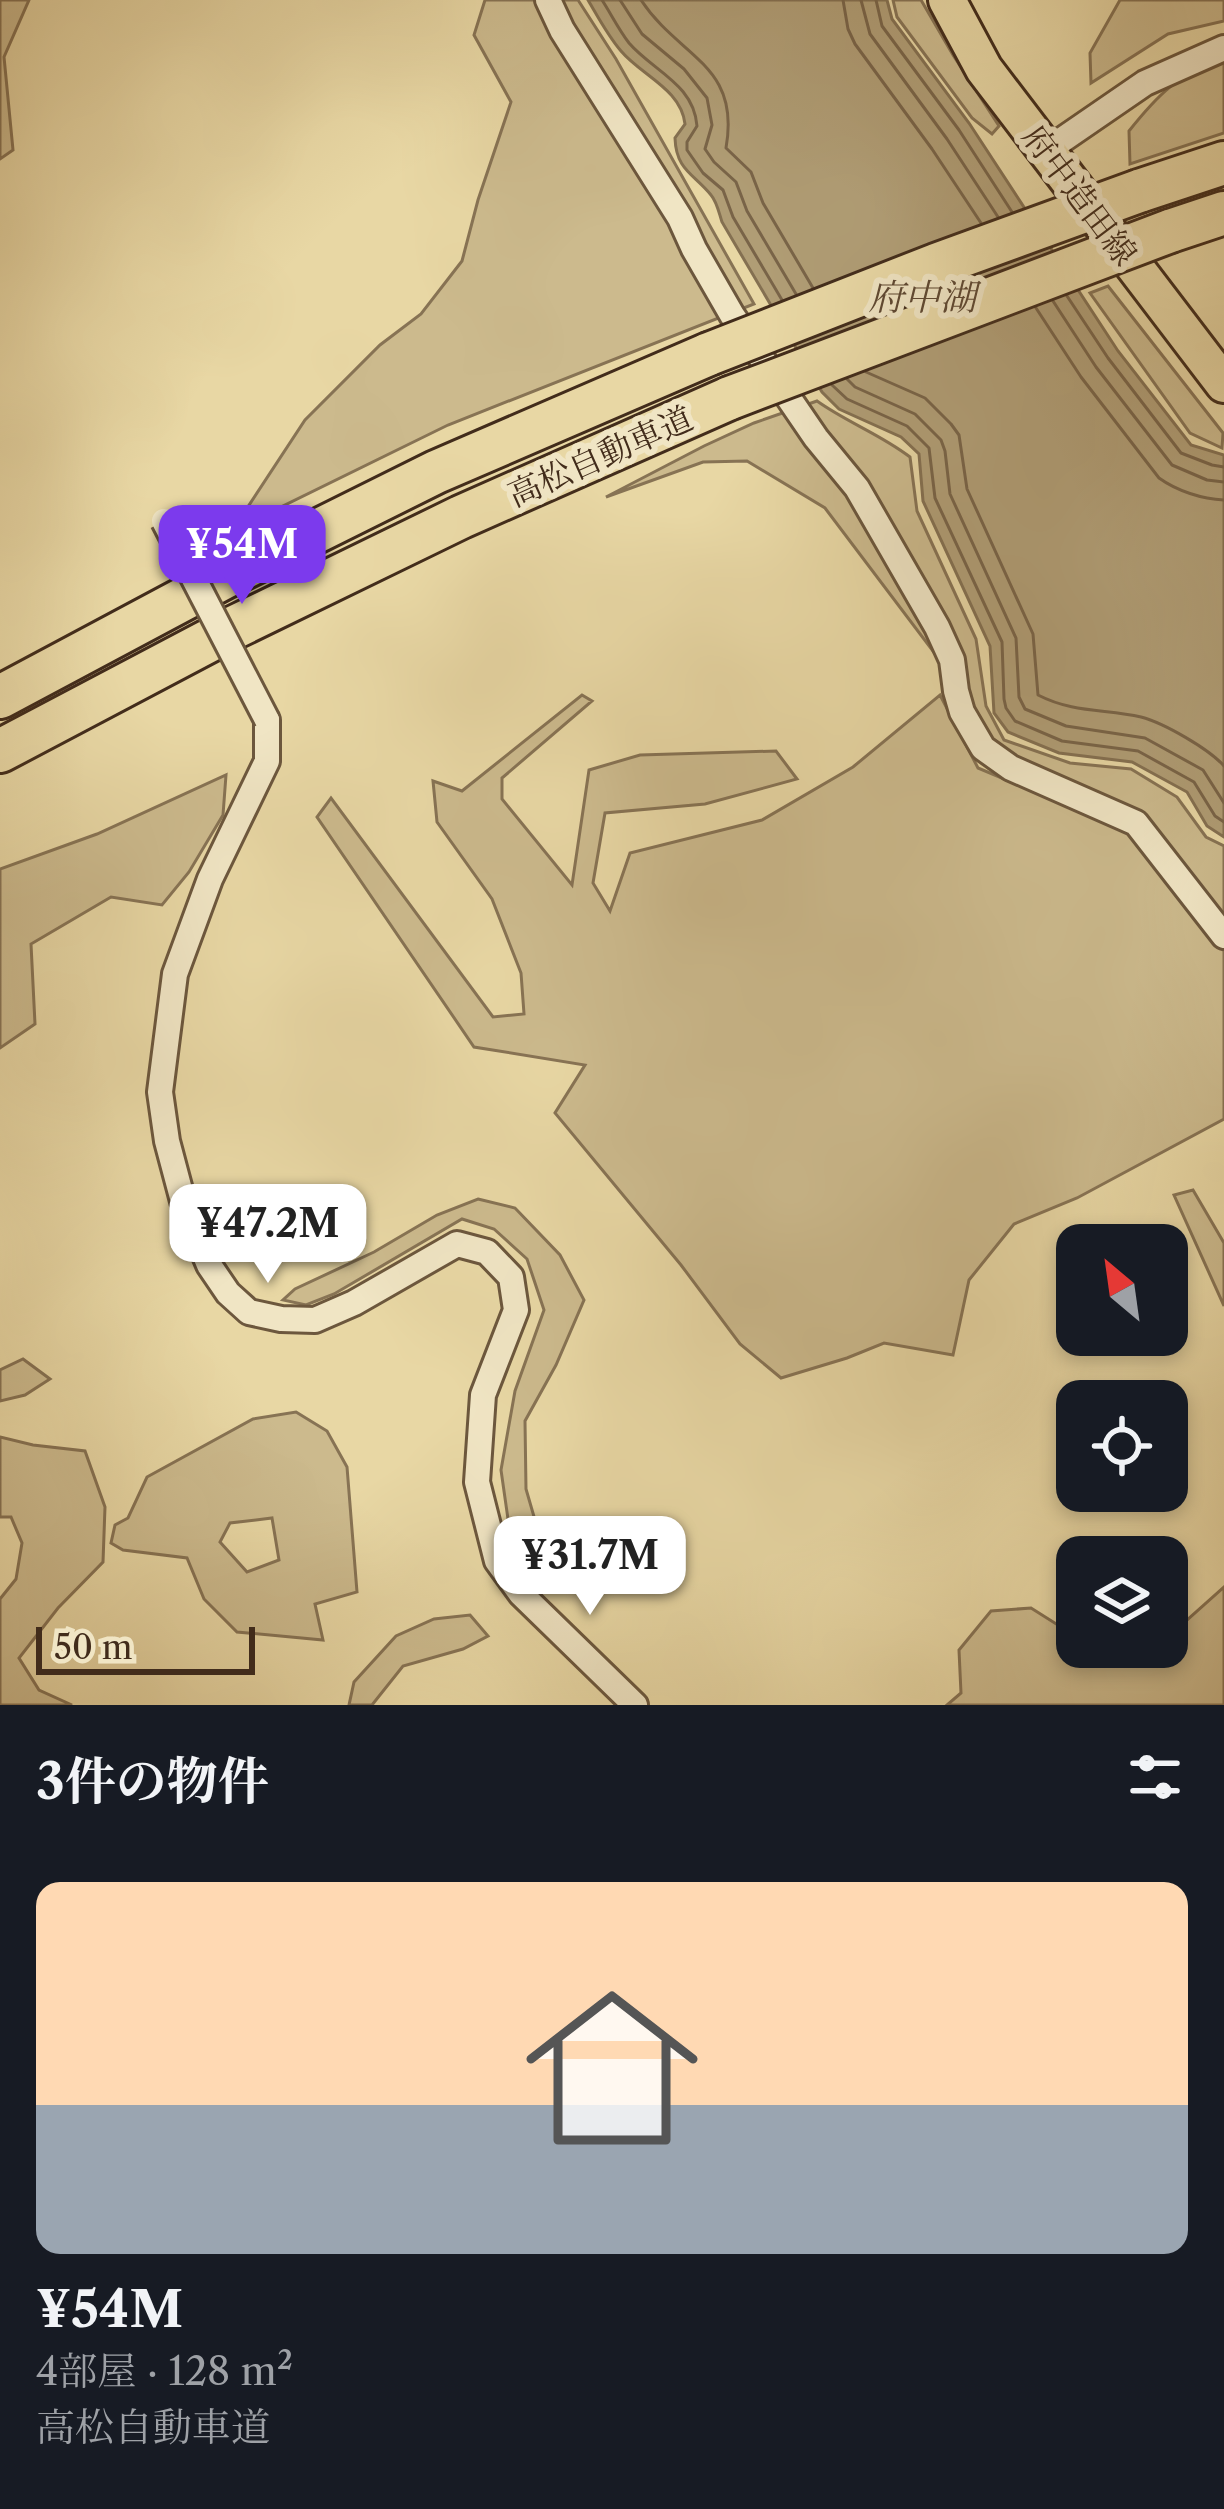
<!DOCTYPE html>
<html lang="ja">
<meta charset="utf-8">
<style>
:root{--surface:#171b24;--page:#20242c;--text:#f1f3f6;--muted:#9ea1a6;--accent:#7c3aed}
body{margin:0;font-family:"Libre Caslon Text","Noto Serif JP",serif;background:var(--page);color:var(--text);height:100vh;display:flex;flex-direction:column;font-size:45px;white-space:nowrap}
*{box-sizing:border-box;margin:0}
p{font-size:39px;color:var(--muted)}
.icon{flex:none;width:66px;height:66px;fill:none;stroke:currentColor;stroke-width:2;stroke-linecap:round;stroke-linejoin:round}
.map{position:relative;height:1705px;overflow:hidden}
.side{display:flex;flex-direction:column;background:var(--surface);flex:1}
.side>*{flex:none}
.needle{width:78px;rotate:331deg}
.controls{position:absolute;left:1056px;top:1224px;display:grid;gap:24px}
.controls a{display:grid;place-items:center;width:132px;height:132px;border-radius:24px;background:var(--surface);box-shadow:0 6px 18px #0003;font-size:60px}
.scale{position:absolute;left:36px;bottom:30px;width:219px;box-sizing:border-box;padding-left:12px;border:6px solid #422c1b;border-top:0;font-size:33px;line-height:42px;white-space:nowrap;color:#422c1b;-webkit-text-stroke:9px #f0e5c4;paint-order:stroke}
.price{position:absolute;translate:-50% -102px;padding:0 27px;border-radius:24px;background:#fff;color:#222;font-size:39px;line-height:78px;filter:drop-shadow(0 3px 6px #0008)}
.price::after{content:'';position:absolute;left:50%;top:72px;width:36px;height:27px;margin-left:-18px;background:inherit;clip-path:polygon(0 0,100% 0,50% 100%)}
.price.current{background:var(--accent);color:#fff}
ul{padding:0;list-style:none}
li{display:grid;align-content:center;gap:24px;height:636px;padding:0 36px}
li span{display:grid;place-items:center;height:372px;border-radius:24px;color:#555}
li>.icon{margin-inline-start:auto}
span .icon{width:216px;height:216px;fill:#fffc;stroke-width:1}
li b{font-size:51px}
h2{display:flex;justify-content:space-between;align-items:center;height:144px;padding:0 36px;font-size:51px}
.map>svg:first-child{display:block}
</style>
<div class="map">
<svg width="1224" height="1705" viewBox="0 0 1224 1705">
<rect width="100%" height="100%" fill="#e8d7a4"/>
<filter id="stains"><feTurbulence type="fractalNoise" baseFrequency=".00167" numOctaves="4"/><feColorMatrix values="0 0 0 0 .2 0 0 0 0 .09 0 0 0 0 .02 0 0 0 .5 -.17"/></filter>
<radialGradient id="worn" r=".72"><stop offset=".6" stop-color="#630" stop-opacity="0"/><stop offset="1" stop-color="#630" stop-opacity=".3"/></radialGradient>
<g fill="#ccba8d" stroke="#877354" stroke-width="3" fill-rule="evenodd">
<polygon points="0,0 29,0 4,57 13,150 0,159"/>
<polygon points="485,0 578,0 616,59 754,304 448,425 232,531 305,420 380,345 421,314 462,261 478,200 511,102 474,35"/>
<polygon points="893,0 921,0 953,55 999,126 992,134 972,118 897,17"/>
<polygon points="1120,0 1224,0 1224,21 1168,34 1091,83 1090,53"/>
<path d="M1224,60V133L1130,164L1129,131C1156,97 1180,71 1224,60Z"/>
<polygon points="1108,286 1223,433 1222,448 1190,433 1090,293"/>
<path d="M817,401C848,423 880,434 910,457L917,511L976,639L986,706L1004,740L1070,763L1131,769L1177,797L1206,837L1224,846V915L1142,813L1017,759L991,740L967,696L825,508L747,461L703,462L606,497L704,446L754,423Z"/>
<polygon points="582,695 592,701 502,778 502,799 572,885 589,770 640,755 776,751 797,779 705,804 605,813 593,883 610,911 630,853 762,820 853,767 940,695 978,768 1127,831 1224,951 1224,1119 1077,1198 1014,1224 969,1280 953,1355 884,1343 847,1358 781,1378 740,1344 681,1265 555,1113 585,1065 474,1047 317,817 331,798 493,1017 524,1014 521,973 492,899 437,822 433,781 462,791"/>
<polygon points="226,775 223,815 189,872 162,905 111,897 31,944 35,1024 0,1048 0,869 97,834"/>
<polygon points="1193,1190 1224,1243 1224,1306 1174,1195"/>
<polygon points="478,1199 515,1208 560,1255 584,1300 556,1365 525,1421 526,1489 537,1527 547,1545 535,1556 523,1557 509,1526 501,1470 515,1391 544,1310 527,1259 494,1229 462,1219 334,1294 306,1305 283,1300 295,1289 374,1252 437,1215"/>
<polygon points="23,1359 50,1379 25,1395 0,1401 0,1370"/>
<path d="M296,1412L327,1431L347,1467L357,1592L315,1604L323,1640L237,1632L204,1599L187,1558L123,1550L111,1543L115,1525L128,1518L147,1477L253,1419ZM272,1518L279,1560L247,1572L220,1542L230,1523Z"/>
<polygon points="0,1437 33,1445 85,1451 105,1507 103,1562 58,1608 19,1658 39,1690 72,1705 0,1705 0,1599 16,1579 22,1543 11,1517 0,1517"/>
<polygon points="1224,1587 1224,1705 947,1705 961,1693 959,1650 991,1611 1031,1608 1077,1637 1077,1647 1093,1647 1107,1656 1148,1647 1167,1647 1167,1638"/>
<polygon points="470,1615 488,1636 463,1649 403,1666 372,1705 349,1705 354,1682 396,1636 434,1619"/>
</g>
<path fill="#b09d75" stroke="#847051" stroke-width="3" d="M588,0H887L892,19L969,123L1118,351L1191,445L1224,455V837L1207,826L1187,792L1132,762L1059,753L1008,732L994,713L990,646L923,501L919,454L901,437L839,409L822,392L722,222C719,213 717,202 711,195C694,174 676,170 675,138L685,124C681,89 642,76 621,51C608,36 598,17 588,0Z"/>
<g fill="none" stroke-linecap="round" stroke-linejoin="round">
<g stroke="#796448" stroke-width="3">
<path d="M602,0C611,14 619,30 629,43C653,71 694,84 697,126L687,142V150L703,173L723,190L733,217L782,300"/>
<polyline points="620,0 642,34 684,69 707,98 712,125 705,149 714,162 736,182 747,211 796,294"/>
<path d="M641,0C679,58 741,64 726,148L751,172L763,203L813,288"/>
<polyline points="843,0 848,29 855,44 932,149 981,223"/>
<polyline points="861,0 870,34 947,139 998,217"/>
<polyline points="876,0 882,26 959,130 1012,212"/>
<polyline points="1067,296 1108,358 1181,453 1212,465 1224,467"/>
<polyline points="1053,301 1096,367 1172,465 1207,480 1224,482"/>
<path d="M1036,308L1081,377L1159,478C1177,491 1202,499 1224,500"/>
<path d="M866,372L925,398L951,424L959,435L967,489L1033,634L1038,695C1073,713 1105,709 1141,717C1164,723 1209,749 1224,766"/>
<polyline points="847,379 855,387 915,414 941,440 945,451 950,494 1016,638 1019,697 1025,709 1066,726 1145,738 1203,770 1224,803"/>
<polyline points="832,385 847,399 907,426 929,448 935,498 1002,642 1004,699 1006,708 1015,721 1062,741 1138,751 1194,782 1215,816 1224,822"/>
</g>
<defs>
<g id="street">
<polyline points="548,0 562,30 680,218 694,249 732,315 816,438 857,488 937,627 952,660 956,691 962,712 983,748 1011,768 1136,823 1224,936"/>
<polyline points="1046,151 1145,83 1224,48"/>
<polyline points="267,720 267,761 210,879 175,974 160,1092 167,1141 184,1205 209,1265 228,1293 249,1312 281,1319 315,1320 354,1303 457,1244 487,1252 511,1277 516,1310 483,1395 477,1482 497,1561 521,1594 635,1705"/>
</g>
<polyline id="primary" points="947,0 984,69 1224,384"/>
<g id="highway">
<polyline points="1139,191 1224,163"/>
<polyline points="1170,231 1224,213"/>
<polyline points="0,697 223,578 436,472 709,354"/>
<polyline points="0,751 235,627 461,517 730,398"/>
</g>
</defs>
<use href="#street" stroke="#6c573d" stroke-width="30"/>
<use href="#primary" stroke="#422c1b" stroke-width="42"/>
<use href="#highway" stroke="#422c1b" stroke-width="48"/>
<use href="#street" stroke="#f0e5c4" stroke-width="24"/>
<use href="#primary" stroke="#e8d7a4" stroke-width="36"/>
<use href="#highway" stroke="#e8d7a4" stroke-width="42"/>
<defs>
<polyline id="street-bridge" points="164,521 267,720"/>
<g id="highway-bridge">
<polyline points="709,354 936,265 1139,191"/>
<polyline points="730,398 1170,231"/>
</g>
</defs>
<use href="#street-bridge" stroke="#6c573d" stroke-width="30" stroke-linecap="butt"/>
<use href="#highway-bridge" stroke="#422c1b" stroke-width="48" stroke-linecap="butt"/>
<use href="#street-bridge" stroke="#f0e5c4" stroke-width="24"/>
<use href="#highway-bridge" stroke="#e8d7a4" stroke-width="42"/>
</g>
<g text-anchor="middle" stroke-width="12" stroke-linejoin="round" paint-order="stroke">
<g font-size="33" fill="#422c1b" stroke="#f0e5c4">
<text transform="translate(1080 195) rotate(53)" y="12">府中造田線</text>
<text transform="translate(600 456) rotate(-24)" y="12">高松自動車道</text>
</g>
<g font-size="36" font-style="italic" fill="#5e4832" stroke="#f0e5c4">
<text x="922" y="310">府中湖</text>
</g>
</g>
<rect width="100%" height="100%" filter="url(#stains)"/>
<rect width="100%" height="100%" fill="url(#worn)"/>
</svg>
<div class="controls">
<a><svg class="needle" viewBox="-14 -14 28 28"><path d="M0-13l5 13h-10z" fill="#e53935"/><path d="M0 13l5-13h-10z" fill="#9ea1a6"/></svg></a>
<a><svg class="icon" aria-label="locate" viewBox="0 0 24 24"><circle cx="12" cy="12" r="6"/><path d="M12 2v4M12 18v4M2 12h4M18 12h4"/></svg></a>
<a><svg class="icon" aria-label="layers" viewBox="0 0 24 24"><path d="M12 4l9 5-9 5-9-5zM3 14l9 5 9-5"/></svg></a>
</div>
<div class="scale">50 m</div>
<b class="price current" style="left:242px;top:607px">¥54M</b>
<b class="price" style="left:268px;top:1286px">¥47.2M</b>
<b class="price" style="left:590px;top:1618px">¥31.7M</b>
</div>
<section class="side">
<h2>3件の物件<svg class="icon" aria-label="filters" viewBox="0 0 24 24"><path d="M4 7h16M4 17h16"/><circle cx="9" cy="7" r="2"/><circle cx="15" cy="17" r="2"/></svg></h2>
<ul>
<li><span style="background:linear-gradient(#ffd9b3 60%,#9aa5b1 0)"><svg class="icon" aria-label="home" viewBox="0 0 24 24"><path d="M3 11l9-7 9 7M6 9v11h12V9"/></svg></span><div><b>¥54M</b><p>4部屋 · 128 m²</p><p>高松自動車道</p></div></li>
</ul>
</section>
